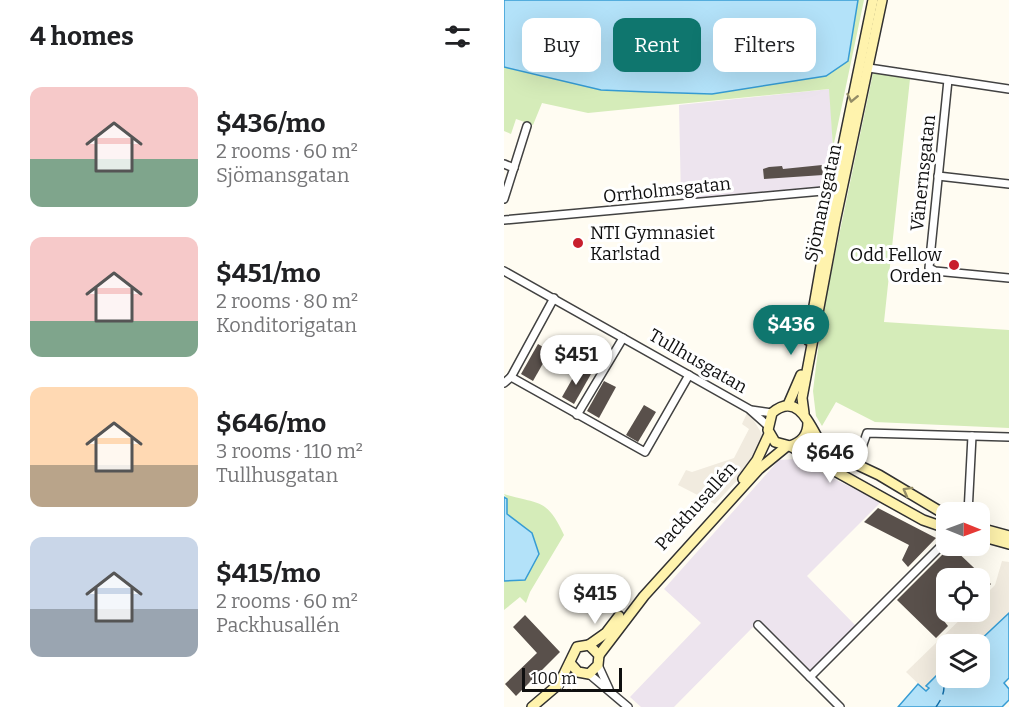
<!DOCTYPE html>
<meta charset="utf-8">
<style>
:root{--surface:#fff;--page:#f2f2f2;--text:#202124;--muted:#757577;--accent:#0f766e}
body{margin:0;font-family:Bitter,serif;background:var(--page);color:var(--text);height:100vh;display:flex;flex-direction:column;font-size:22px;white-space:nowrap}
*{box-sizing:border-box;margin:0}
p{font-size:20px;color:var(--muted)}
.icon{flex:none;width:33px;height:33px;fill:none;stroke:currentColor;stroke-width:2;stroke-linecap:round;stroke-linejoin:round}
.map{position:relative;flex:1;overflow:hidden}
.side{display:flex;flex-direction:column;background:var(--surface);width:504px}
.side>*{flex:none}
.banner{position:absolute;left:18px;top:18px;width:396px;height:54px;display:flex;gap:12px}
.needle{width:39px;rotate:91deg}
.fabs{position:absolute;left:432px;top:502px;display:grid;gap:12px}
.fabs a{display:grid;place-items:center;width:54px;height:54px;border-radius:12px;background:var(--surface);box-shadow:0 6px 24px #0002;font-size:30px}
.scale{position:absolute;left:18px;bottom:15px;width:100px;box-sizing:border-box;padding-left:6px;border:3px solid #0f0f0f;border-top:0;font-size:16px;line-height:21px;white-space:nowrap;color:#0f0f0f;-webkit-text-stroke:4px #fff;paint-order:stroke}
.price{position:absolute;translate:-50% -51px;padding:0 14px;border-radius:21px;background:#fff;color:#222;font-size:20px;line-height:39px;filter:drop-shadow(0 2px 3px #0008)}
.price::after{content:'';position:absolute;left:50%;top:36px;width:18px;height:14px;margin-left:-9px;background:inherit;clip-path:polygon(0 0,100% 0,50% 100%)}
.price.on{background:var(--accent);color:#fff}
ul{padding:0;list-style:none}
li{display:flex;align-items:center;gap:18px;height:150px;padding:0 30px}
li span{display:grid;place-items:center;flex:none;width:168px;height:120px;border-radius:12px;color:#555}
li>.icon{margin-inline-start:auto}
span .icon{width:72px;height:72px;fill:#fffc;stroke-width:1}
li b{font-size:26px}
h2{display:flex;justify-content:space-between;align-items:center;height:72px;padding:0 30px;font-size:26px}
.tag{padding:0 21px;border-radius:12px;background:var(--surface);box-shadow:0 6px 24px #0002;font-size:21px;line-height:54px}
.tag.on{background:var(--accent);color:#fff}
main{display:flex;flex:1;min-height:0}
.map>svg:first-child{display:block}
</style>
<main>
<section class="side">
<h2>4 homes<svg class="icon" aria-label="filters" viewBox="0 0 24 24"><path d="M4 7h16M4 17h16"/><circle cx="9" cy="7" r="2"/><circle cx="15" cy="17" r="2"/></svg></h2>
<ul>
<li><span style="background:linear-gradient(#f6c9c9 60%,#7fa58c 0)"><svg class="icon" aria-label="home" viewBox="0 0 24 24"><path d="M3 11l9-7 9 7M6 9v11h12V9"/></svg></span><div><b>$436/mo</b><p>2 rooms · 60 m²</p><p>Sjömansgatan</p></div></li>
<li><span style="background:linear-gradient(#f6c9c9 70%,#7fa58c 0)"><svg class="icon" aria-label="home" viewBox="0 0 24 24"><path d="M3 11l9-7 9 7M6 9v11h12V9"/></svg></span><div><b>$451/mo</b><p>2 rooms · 80 m²</p><p>Konditorigatan</p></div></li>
<li><span style="background:linear-gradient(#ffd9b3 65%,#b9a48a 0)"><svg class="icon" aria-label="home" viewBox="0 0 24 24"><path d="M3 11l9-7 9 7M6 9v11h12V9"/></svg></span><div><b>$646/mo</b><p>3 rooms · 110 m²</p><p>Tullhusgatan</p></div></li>
<li><span style="background:linear-gradient(#c9d6e8 60%,#9aa5b1 0)"><svg class="icon" aria-label="home" viewBox="0 0 24 24"><path d="M3 11l9-7 9 7M6 9v11h12V9"/></svg></span><div><b>$415/mo</b><p>2 rooms · 60 m²</p><p>Packhusallén</p></div></li>
</ul>
</section>
<div class="map">
<svg width="505" height="707" viewBox="0 0 505 707">
<rect width="100%" height="100%" fill="#fffcf2"/>
<g fill="#ede4ee">
<polygon points="326,89 329,148 322,191 227,200 177,200 175,105"/>
<polygon points="290,459 377,502 303,576 353,627 306,677 251,625 170,707 137,707 126,697 197,623 160,589 275,460"/>
</g>
<g fill="#d5ecb9">
<polygon points="354,0 360,0 329,148 325,89 84,113 38,103 29,125 12,119 7,134 0,131 0,67 97,90 208,94 344,61"/>
<polygon points="369,73 406,79 380,322 505,330 505,428 371,422 332,402 318,426 312,416 309,391 318,317"/>
<path d="M0,494C36,505 42,497 60,535L26,592L22,603L16,597L0,610V581L21,579L28,533L3,514V500Z"/>
</g>
<g fill="#f1ebdf">
<polygon points="244,411 258,434 252,460 211,504 174,485 182,470 188,472 230,458 245,429 238,424"/>
<polygon points="498,561 505,562 505,613 471,645 442,645 442,666 423,685 425,688 422,691 402,672 464,612 476,612 476,600 491,585"/>
</g>
<g fill="#b3e2f9" stroke="#369cd4" stroke-width="1.5">
<polygon points="0,0 354,0 344,61 322,76 208,94 144,92 97,90 0,67"/>
<polygon points="0,497 3,499 3,514 28,533 35,554 21,580 0,581"/>
<polygon points="505,613 505,678 500,683 505,689 505,700 498,707 394,707 414,684 422,691 425,688 422,686 442,666 442,678 476,678 476,645 471,645"/>
</g>
<g fill="none" stroke-linecap="round" stroke-linejoin="round">
<path stroke="#116da9" stroke-width="1.5" stroke-dasharray="8 6" stroke-linecap="butt" d="M432,707C441,694 442,687 437,672"/>
</g>
<g fill="#59504b">
<polygon points="318,165 319,175 260,179 259,169 265,167 278,166 279,169"/>
<polygon points="34,344 46,351 29,381 17,374"/>
<polygon points="75,367 87,374 70,404 58,397"/>
<polygon points="100,381 112,387 95,418 83,411"/>
<polygon points="140,405 152,412 134,442 122,435"/>
<polygon points="374,508 432,538 404,567 398,560 405,545 360,522"/>
<polygon points="447,546 487,584 476,595 476,579 442,579 442,612 448,612 440,621 444,626 432,638 393,600"/>
<polygon points="21,615 56,652 12,696 1,684 33,653 9,627"/>
</g>
<g fill="none" stroke-linecap="round" stroke-linejoin="round">
<defs>
<g id="street">
<polyline points="365,68 505,89"/>
<polyline points="444,80 425,268 431,271 505,278"/>
<polyline points="0,164 10,168"/>
<polyline points="434,176 505,184"/>
<polyline points="0,199 23,126"/>
<polyline points="0,220 330,190"/>
<polyline points="0,271 245,409 263,425"/>
<polyline points="7,377 141,452 185,375"/>
<polyline points="0,383 7,377 50,298"/>
<polyline points="247,410 268,413"/>
<polyline points="73,415 119,338"/>
<polyline points="352,464 363,433 505,437"/>
<polyline points="464,513 468,436"/>
<polyline points="254,625 336,707"/>
<polyline points="94,665 105,689"/>
<polyline points="85,674 124,707"/>
<polyline points="306,677 442,541"/>
</g>
<g id="secondary">
<polyline points="304,340 332,180 369,0"/>
<polyline points="284,405 297,375"/>
<polyline points="300,413 298,398 331,222 378,0"/>
<path d="M304,422C304,435 298,442 286,446L271,442L264,430L268,413C295,390 307,428 318,446"/>
<polyline points="302,435 309,444 375,475 442,515"/>
<polyline points="286,446 419,520 442,528"/>
<polyline points="239,479 253,460 265,434"/>
<polyline points="476,528 505,536"/>
<polyline points="476,536 505,544"/>
<polyline points="85,645 102,633 115,616"/>
<polyline points="95,655 140,596 255,469 283,446"/>
<polyline points="28,707 55,684 73,647 85,645 95,655 94,665 85,674 74,672 67,664"/>
</g>
</defs>
<use href="#street" stroke="#424242" stroke-width="10"/>
<use href="#secondary" stroke="#313131" stroke-width="12"/>
<use href="#street" stroke="#fff" stroke-width="7"/>
<use href="#secondary" stroke="#fff3ad" stroke-width="9"/>
</g>
<defs><path id="oneway-chevron" d="M-2-3.5L2.5 0L-2 3.5" fill="none" stroke-width="1.6" stroke-linecap="round" stroke-linejoin="round" transform="scale(1.5)"/></defs>
<g stroke="#938c66">
<use href="#oneway-chevron" transform="translate(348 98) rotate(102)"/>
<use href="#oneway-chevron" transform="translate(403 491) rotate(-151)"/>
</g>
<g fill="#c81f2e" stroke="#fff" stroke-width="2">
<circle cx="74" cy="243" r="6"/>
<circle cx="450" cy="265" r="6"/>
</g>
<g text-anchor="middle" stroke-width="6" stroke-linejoin="round" paint-order="stroke">
<g font-size="18" fill="#0f0f0f" stroke="#fff">
<text transform="translate(419 173) rotate(-84)" y="6">Vänernsgatan</text>
<text transform="translate(163 190) rotate(-6)" y="6">Orrholmsgatan</text>
<text transform="translate(319 203) rotate(-78)" y="6">Sjömansgatan</text>
<text transform="translate(194 361) rotate(30)" y="6">Tullhusgatan</text>
<text transform="translate(192 506) rotate(-48)" y="6">Packhusallén</text>
</g>
<g font-size="18" fill="#0f0f0f" stroke="#fff" text-anchor="start">
<text x="86" y="239">NTI Gymnasiet<tspan x="86" dy="21">Karlstad</tspan></text>
<text x="438" y="261" text-anchor="end">Odd Fellow<tspan x="438" dy="21">Orden</tspan></text>
</g>
</g>
</svg>
<div class="fabs">
<a><svg class="needle" viewBox="-14 -14 28 28"><path d="M0-13l5 13h-10z" fill="#e53935"/><path d="M0 13l5-13h-10z" fill="#757577"/></svg></a>
<a><svg class="icon" aria-label="locate" viewBox="0 0 24 24"><circle cx="12" cy="12" r="6"/><path d="M12 2v4M12 18v4M2 12h4M18 12h4"/></svg></a>
<a><svg class="icon" aria-label="layers" viewBox="0 0 24 24"><path d="M12 4l9 5-9 5-9-5zM3 14l9 5 9-5"/></svg></a>
</div>
<div class="scale">100 m</div>
<b class="price on" style="left:287px;top:356px">$436</b>
<b class="price" style="left:72px;top:386px">$451</b>
<b class="price" style="left:326px;top:484px">$646</b>
<b class="price" style="left:91px;top:625px">$415</b>
<div class="banner">
<a class="tag">Buy</a>
<a class="tag on">Rent</a>
<a class="tag">Filters</a>
</div>
</div>
</main>
